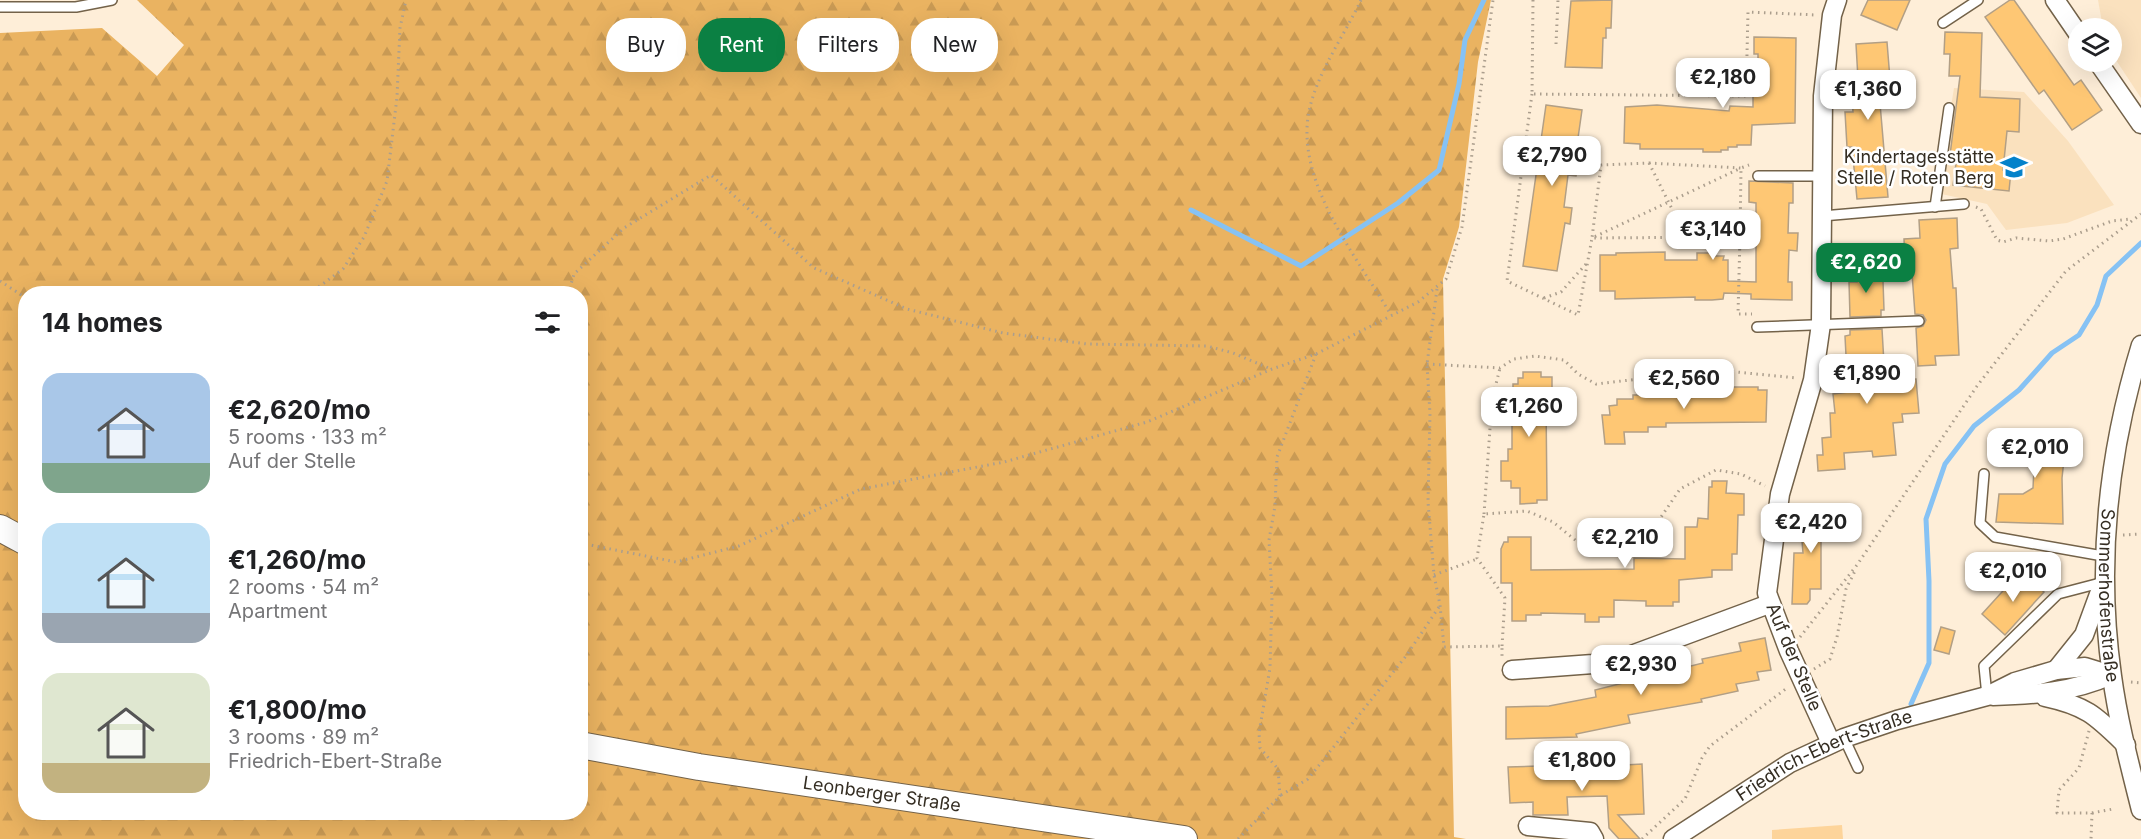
<!DOCTYPE html>
<meta charset="utf-8">
<style>
:root{--surface:#fff;--page:#f6f6f6;--text:#202124;--muted:#757577;--accent:#0b8043}
body{margin:0;font-family:Inter,sans-serif;background:var(--page);color:var(--text);height:100vh;display:flex;flex-direction:column;font-size:22px;white-space:nowrap}
*{box-sizing:border-box;margin:0}
p{font-size:20px;color:var(--muted)}
.icon{flex:none;width:33px;height:33px;fill:none;stroke:currentColor;stroke-width:2;stroke-linecap:round;stroke-linejoin:round}
.map{position:relative;flex:1;overflow:hidden}
.drawer{position:absolute;left:18px;top:286px;width:570px;height:534px;display:flex;flex-direction:column;background:var(--surface);border-radius:24px;box-shadow:0 6px 24px #0002}
.drawer>*{flex:none}
.banner{position:absolute;left:606px;top:18px;width:570px;height:54px;display:flex;gap:12px}
.buttons{position:absolute;left:2068px;top:18px;display:grid;gap:12px}
.buttons a{display:grid;place-items:center;width:54px;height:54px;border-radius:50%;background:var(--surface);box-shadow:0 6px 24px #0002;font-size:30px}
.price{position:absolute;translate:-50% -51px;padding:0 14px;border-radius:12px;background:#fff;color:#222;font-size:20px;line-height:39px;filter:drop-shadow(0 2px 3px #0008)}
.price::after{content:'';position:absolute;left:50%;top:36px;width:18px;height:14px;margin-left:-9px;background:inherit;clip-path:polygon(0 0,100% 0,50% 100%)}
.price.selected{background:var(--accent);color:#fff}
ul{padding:0;list-style:none}
li{display:flex;align-items:center;gap:18px;height:150px;padding:0 24px}
li span{display:grid;place-items:center;flex:none;width:168px;height:120px;border-radius:18px;color:#555}
li>.icon{margin-inline-start:auto}
span .icon{width:72px;height:72px;fill:#fffc;stroke-width:1}
li b{font-size:26px}
h2{display:flex;justify-content:space-between;align-items:center;height:72px;padding:0 24px;font-size:26px}
.chip{padding:0 21px;border-radius:24px;background:var(--surface);box-shadow:0 6px 24px #0002;font-size:21px;line-height:54px}
.chip.selected{background:var(--accent);color:#fff}
.map>svg:first-child{display:block}
</style>
<div class="map">
<svg width="2141" height="839" viewBox="0 0 2141 839">
<defs>
<pattern id="forest-firs" width="22" height="20" patternUnits="userSpaceOnUse" patternTransform="scale(1.5)"><rect width="22" height="20" fill="#eab361"/><path d="M5 1l3.5 6h-7zM16 11l3.5 6h-7z" fill="#c99a54"/></pattern>
</defs>
<rect width="100%" height="100%" fill="#feeed8"/>
<g fill="#fae1be">
<polygon points="2098,0 2141,0 2141,98 2112,54 2112,28 2103,28"/>
<polygon points="1954,88 2024,92 2068,141 2114,205 2067,223 2006,230 1987,204 1937,193"/>
</g>
<polygon fill="#fdd49a" points="1842,825 1843,839 1772,839 1772,830"/>
<path fill="url(#forest-firs)" fill-rule="evenodd" d="M137,0H1491L1478,62L1459,227L1443,279L1454,837L1466,839H0V33L102,28L157,76L184,45ZM26,294H580V813H26Z"/>
<g fill="none" stroke-linecap="round" stroke-linejoin="round">
<g stroke="#86c2f4" stroke-width="5">
<polyline points="1191,210 1301,266 1398,203 1439,170 1459,84 1465,40 1484,0"/>
<polyline points="1911,704 1929,663 1929,581 1926,519 1945,464 1974,426 2019,390 2052,353 2079,335 2097,305 2106,276 2141,243"/>
</g>
</g>
<g fill="#fec774" stroke="#b29f85" stroke-width="1.5">
<polygon points="1612,0 1611,28 1606,28 1606,38 1603,38 1602,68 1565,67 1571,1"/>
<polygon points="1868,0 1910,0 1897,30 1861,15"/>
<polygon points="2010,0 2014,0 2074,85 2081,80 2102,110 2072,130 2044,90 2039,94 1985,17"/>
<polygon points="1945,32 1982,33 1980,97 2020,99 2019,132 2007,131 2003,170 2011,171 2009,191 1953,185 1956,164 1949,163 1960,76 1949,76 1950,54 1944,54"/>
<polygon points="1754,37 1796,38 1795,123 1752,125 1751,145 1737,145 1737,147 1728,147 1728,150 1721,150 1721,152 1703,152 1703,149 1640,149 1640,144 1624,143 1625,107 1657,105 1729,111 1730,106 1753,107 1753,92 1757,92 1758,77 1758,54 1754,54"/>
<polygon points="1887,42 1890,79 1878,80 1888,197 1857,199 1852,147 1847,147 1845,112 1853,112 1851,79 1858,79 1856,44"/>
<polygon points="1546,105 1582,110 1575,159 1579,159 1576,176 1568,175 1564,207 1572,208 1570,224 1565,223 1557,271 1523,266"/>
<polygon points="1749,181 1793,183 1793,203 1789,203 1788,233 1798,233 1797,251 1789,250 1788,282 1792,282 1792,300 1751,299 1751,294 1724,293 1723,299 1712,300 1695,300 1695,297 1615,299 1615,291 1600,291 1600,255 1616,255 1616,253 1665,252 1665,260 1697,260 1697,253 1713,253 1713,256 1724,256 1723,260 1728,260 1728,281 1756,282 1756,203 1749,202"/>
<polygon points="1957,218 1958,248 1950,249 1953,288 1956,288 1959,355 1935,356 1936,365 1918,366 1916,328 1923,326 1926,320 1923,315 1915,314 1911,260 1905,260 1904,239 1920,238 1919,220"/>
<polygon points="1856,267 1875,267 1876,281 1883,281 1884,310 1881,310 1881,316 1850,317 1849,282 1857,282"/>
<polygon points="1882,329 1885,381 1916,379 1919,413 1902,414 1903,422 1893,423 1896,455 1873,457 1872,451 1844,453 1845,469 1818,471 1817,455 1823,455 1822,438 1831,437 1830,413 1835,413 1833,394 1848,392 1848,388 1876,390 1883,384 1877,376 1847,375 1845,336 1850,335 1850,330"/>
<polygon points="1523,372 1541,372 1541,377 1552,377 1552,402 1546,402 1547,500 1537,500 1537,503 1520,504 1520,488 1511,488 1511,481 1501,481 1501,461 1508,461 1508,449 1512,449 1512,422 1508,422 1508,397 1513,397 1513,384 1518,384 1518,378 1523,378"/>
<polygon points="1734,387 1758,387 1758,390 1767,390 1766,422 1666,423 1666,427 1648,427 1648,432 1624,432 1625,444 1605,444 1602,415 1610,415 1609,406 1617,405 1617,399 1633,399 1633,395 1666,395 1666,389 1685,389 1685,393 1714,393 1714,388"/>
<polygon points="2022,430 2026,450 2041,433 2067,432 2062,478 2063,524 1996,522 1999,494 2023,494 2033,488 2034,467 2023,460 2001,459 1999,431"/>
<polygon points="1712,481 1727,481 1726,493 1744,494 1744,515 1738,515 1737,554 1732,554 1732,570 1712,570 1712,577 1679,580 1679,602 1673,602 1673,606 1646,606 1646,601 1614,600 1614,617 1599,617 1599,622 1585,622 1585,614 1541,613 1541,615 1526,615 1526,621 1512,621 1512,583 1501,583 1501,549 1504,542 1508,542 1508,537 1531,537 1531,570 1634,569 1634,558 1685,559 1685,527 1697,527 1698,518 1708,519 1709,487 1712,487"/>
<polygon points="1823,510 1823,516 1836,515 1838,535 1821,536 1821,589 1810,589 1810,600 1807,604 1792,604 1794,553 1803,553 1800,517 1805,517 1804,511"/>
<polygon points="2021,571 2044,592 2005,635 1982,614"/>
<polygon points="1941,627 1955,631 1949,654 1934,650"/>
<polygon points="1765,638 1771,670 1757,672 1759,680 1736,684 1738,691 1701,699 1702,702 1628,715 1630,723 1576,734 1577,737 1506,739 1506,707 1549,706 1596,697 1595,690 1703,663 1702,659 1741,651 1739,643"/>
<polygon points="1642,764 1644,814 1618,815 1640,839 1619,839 1609,828 1607,796 1567,797 1568,815 1533,815 1533,802 1510,803 1508,767 1538,766 1538,772 1606,770 1606,766"/>
</g>
<g fill="none" stroke-linecap="round" stroke-linejoin="round">
<defs>
<g id="lane">
<polyline points="0,7 76,7 112,0"/>
<polyline points="1943,23 1978,0"/>
<polyline points="1758,176 1822,176"/>
<polyline points="1935,207 1949,108"/>
<polyline points="1822,216 1964,204"/>
<polyline points="1757,327 1919,321"/>
<polyline points="1813,380 1876,383"/>
<polyline points="1984,474 1980,523 1995,537 2103,556"/>
<polyline points="1987,696 1984,666 2058,594 2104,582"/>
<polyline points="1844,738 1858,768"/>
</g>
<g id="street">
<polyline points="2055,0 2079,35"/>
<polyline points="2098,62 2141,124"/>
<path id="s1" d="M2141,345C2108,453 2096,564 2112,676C2118,721 2130,766 2141,810"/>
<polyline points="1512,670 1593,664 1626,657 1769,604"/>
<polyline points="2056,670 2084,635 2102,586"/>
<path d="M1993,696C2034,695 2073,692 2111,675"/>
<path d="M2045,697C2087,706 2096,716 2126,745"/>
<polyline points="1831,743 1789,651 1767,593 1780,494 1813,380 1821,324 1823,96 1832,15 1837,0"/>
<polyline points="1528,826 1590,832 1594,839"/>
<path id="s2" d="M1673,839L1790,763L1844,738L1897,720L1987,696L2015,682L2056,670L2085,667L2111,675"/>
</g>
<g id="secondary">
<polyline points="0,528 26,542"/>
<path id="s3" d="M580,745L699,767L1184,839"/>
</g>
</defs>
<use href="#lane" stroke="#736249" stroke-width="12"/>
<use href="#street" stroke="#736249" stroke-width="21"/>
<use href="#secondary" stroke="#736249" stroke-width="28"/>
<g stroke="#ab9e8d" stroke-width="3" stroke-dasharray="1.5 4.5" stroke-linecap="butt">
<path d="M1361,0C1345,34 1321,67 1311,103C1290,176 1356,255 1391,315"/>
<polyline points="1533,0 1532,94 1746,96 1748,12 1816,15"/>
<polyline points="1556,44 1558,0"/>
<polyline points="1532,94 1507,281 1578,315 1592,238 1740,237 1741,168 1749,165"/>
<polygon points="1649,163 1741,168 1592,238 1601,165"/>
<polyline points="1649,163 1686,237"/>
<polyline points="1976,207 1981,209 1997,240 2003,242 2016,238 2049,241 2063,239 2112,221 2131,219"/>
<polyline points="1740,237 1738,314 1752,314"/>
<polyline points="0,281 26,298"/>
<polyline points="1437,289 1427,364 1430,414 1428,502 1434,575 1440,605 1444,647 1502,646 1502,656"/>
<polyline points="309,294 343,269 364,237 387,181 397,97 400,28 406,0"/>
<polyline points="568,294 574,274 624,228 711,175 814,268 907,309 1003,333 1087,344 1207,346 1233,353 1271,369"/>
<polyline points="1544,298 1561,292 1586,264"/>
<polyline points="1427,364 1500,368 1514,359 1535,356 1564,360 1578,374 1596,384 1716,370 1797,378"/>
<polyline points="1484,514 1492,400 1500,368"/>
<polyline points="2123,535 2141,534"/>
<polyline points="580,543 676,562 739,546 861,489 1004,462 1147,422 1272,369 1316,354 1418,302 1446,279 1462,227 1493,0"/>
<polyline points="1434,575 1477,559"/>
<polyline points="1800,637 1857,565 1977,386 2066,271 2141,214"/>
<polyline points="1502,646 1505,598 1477,558 1484,514 1527,511 1553,522 1590,552 1621,543 1655,526 1680,489 1716,470 1741,474 1765,486"/>
<polyline points="1814,669 1830,659 1837,637 1846,589 1855,571"/>
<polyline points="2131,682 2141,683"/>
<polyline points="2089,731 2079,768 2059,790 2057,813 2092,813 2091,839"/>
<polyline points="1281,795 1308,779 1406,656 1439,607"/>
<polyline points="2092,813 2113,809"/>
<polyline points="1238,839 1280,796 1278,769 1260,748 1259,733 1270,668 1272,596 1269,540 1275,506 1277,457 1316,354"/>
<polyline points="1642,839 1685,799 1702,758 1710,746 1787,688"/>
</g>
<use href="#lane" stroke="#fff" stroke-width="9"/>
<use href="#street" stroke="#fff" stroke-width="18"/>
<use href="#secondary" stroke="#fff" stroke-width="26"/>
</g>
<defs>
<symbol id="school-bare" viewBox="-9 -9 18 18"><path d="M0-5L7-2L0 1L-7-2ZM-4 1L0 2.5L4 1V4Q0 6-4 4Z" fill="#0582ca" stroke="#fff" stroke-width="2.5" paint-order="stroke"/></symbol>
</defs>
<g fill-rule="evenodd">
<use href="#school-bare" x="1995" y="148" width="38" height="38"/>
</g>
<g text-anchor="middle" stroke-width="5" stroke-linejoin="round" paint-order="stroke">
<g font-size="18" fill="#342d22" stroke="#fff" text-anchor="end">
<text x="1994" y="163">Kindertagesstätte<tspan x="1994" dy="21">Stelle / Roten Berg</tspan></text>
</g>
<g font-size="18" fill="#342d22" stroke="#fff">
<text dy="6" stroke="none"><textPath href="#s1" startOffset="254">Sommerhofenstraße</textPath></text>
<text transform="translate(1794 657) rotate(67)" y="6">Auf der Stelle</text>
<text dy="6" stroke="none"><textPath href="#s2" startOffset="174">Friedrich-Ebert-Straße</textPath></text>
<text dy="6" stroke="none"><textPath href="#s3" startOffset="306">Leonberger Straße</textPath></text>
</g>
</g>
</svg>
<div class="buttons">
<a><svg class="icon" aria-label="layers" viewBox="0 0 24 24"><path d="M12 4l9 5-9 5-9-5zM3 14l9 5 9-5"/></svg></a>
</div>
<b class="price" style="left:1723px;top:109px">€2,180</b>
<b class="price" style="left:1868px;top:121px">€1,360</b>
<b class="price" style="left:1552px;top:187px">€2,790</b>
<b class="price" style="left:1713px;top:261px">€3,140</b>
<b class="price selected" style="left:1866px;top:294px">€2,620</b>
<b class="price" style="left:1867px;top:405px">€1,890</b>
<b class="price" style="left:1684px;top:410px">€2,560</b>
<b class="price" style="left:1529px;top:438px">€1,260</b>
<b class="price" style="left:2035px;top:479px">€2,010</b>
<b class="price" style="left:1811px;top:554px">€2,420</b>
<b class="price" style="left:1625px;top:569px">€2,210</b>
<b class="price" style="left:2013px;top:603px">€2,010</b>
<b class="price" style="left:1641px;top:696px">€2,930</b>
<b class="price" style="left:1582px;top:792px">€1,800</b>
<div class="banner">
<a class="chip">Buy</a>
<a class="chip selected">Rent</a>
<a class="chip">Filters</a>
<a class="chip">New</a>
</div>
<section class="drawer">
<h2>14 homes<svg class="icon" aria-label="filters" viewBox="0 0 24 24"><path d="M4 7h16M4 17h16"/><circle cx="9" cy="7" r="2"/><circle cx="15" cy="17" r="2"/></svg></h2>
<ul>
<li><span style="background:linear-gradient(#a9c7e8 75%,#7fa58c 0)"><svg class="icon" aria-label="home" viewBox="0 0 24 24"><path d="M3 11l9-7 9 7M6 9v11h12V9"/></svg></span><div><b>€2,620/mo</b><p>5 rooms · 133 m²</p><p>Auf der Stelle</p></div></li>
<li><span style="background:linear-gradient(#bfe0f5 75%,#9aa5b1 0)"><svg class="icon" aria-label="home" viewBox="0 0 24 24"><path d="M3 11l9-7 9 7M6 9v11h12V9"/></svg></span><div><b>€1,260/mo</b><p>2 rooms · 54 m²</p><p>Apartment</p></div></li>
<li><span style="background:linear-gradient(#dfe7d0 75%,#c2b280 0)"><svg class="icon" aria-label="home" viewBox="0 0 24 24"><path d="M3 11l9-7 9 7M6 9v11h12V9"/></svg></span><div><b>€1,800/mo</b><p>3 rooms · 89 m²</p><p>Friedrich-Ebert-Straße</p></div></li>
</ul>
</section>
</div>
